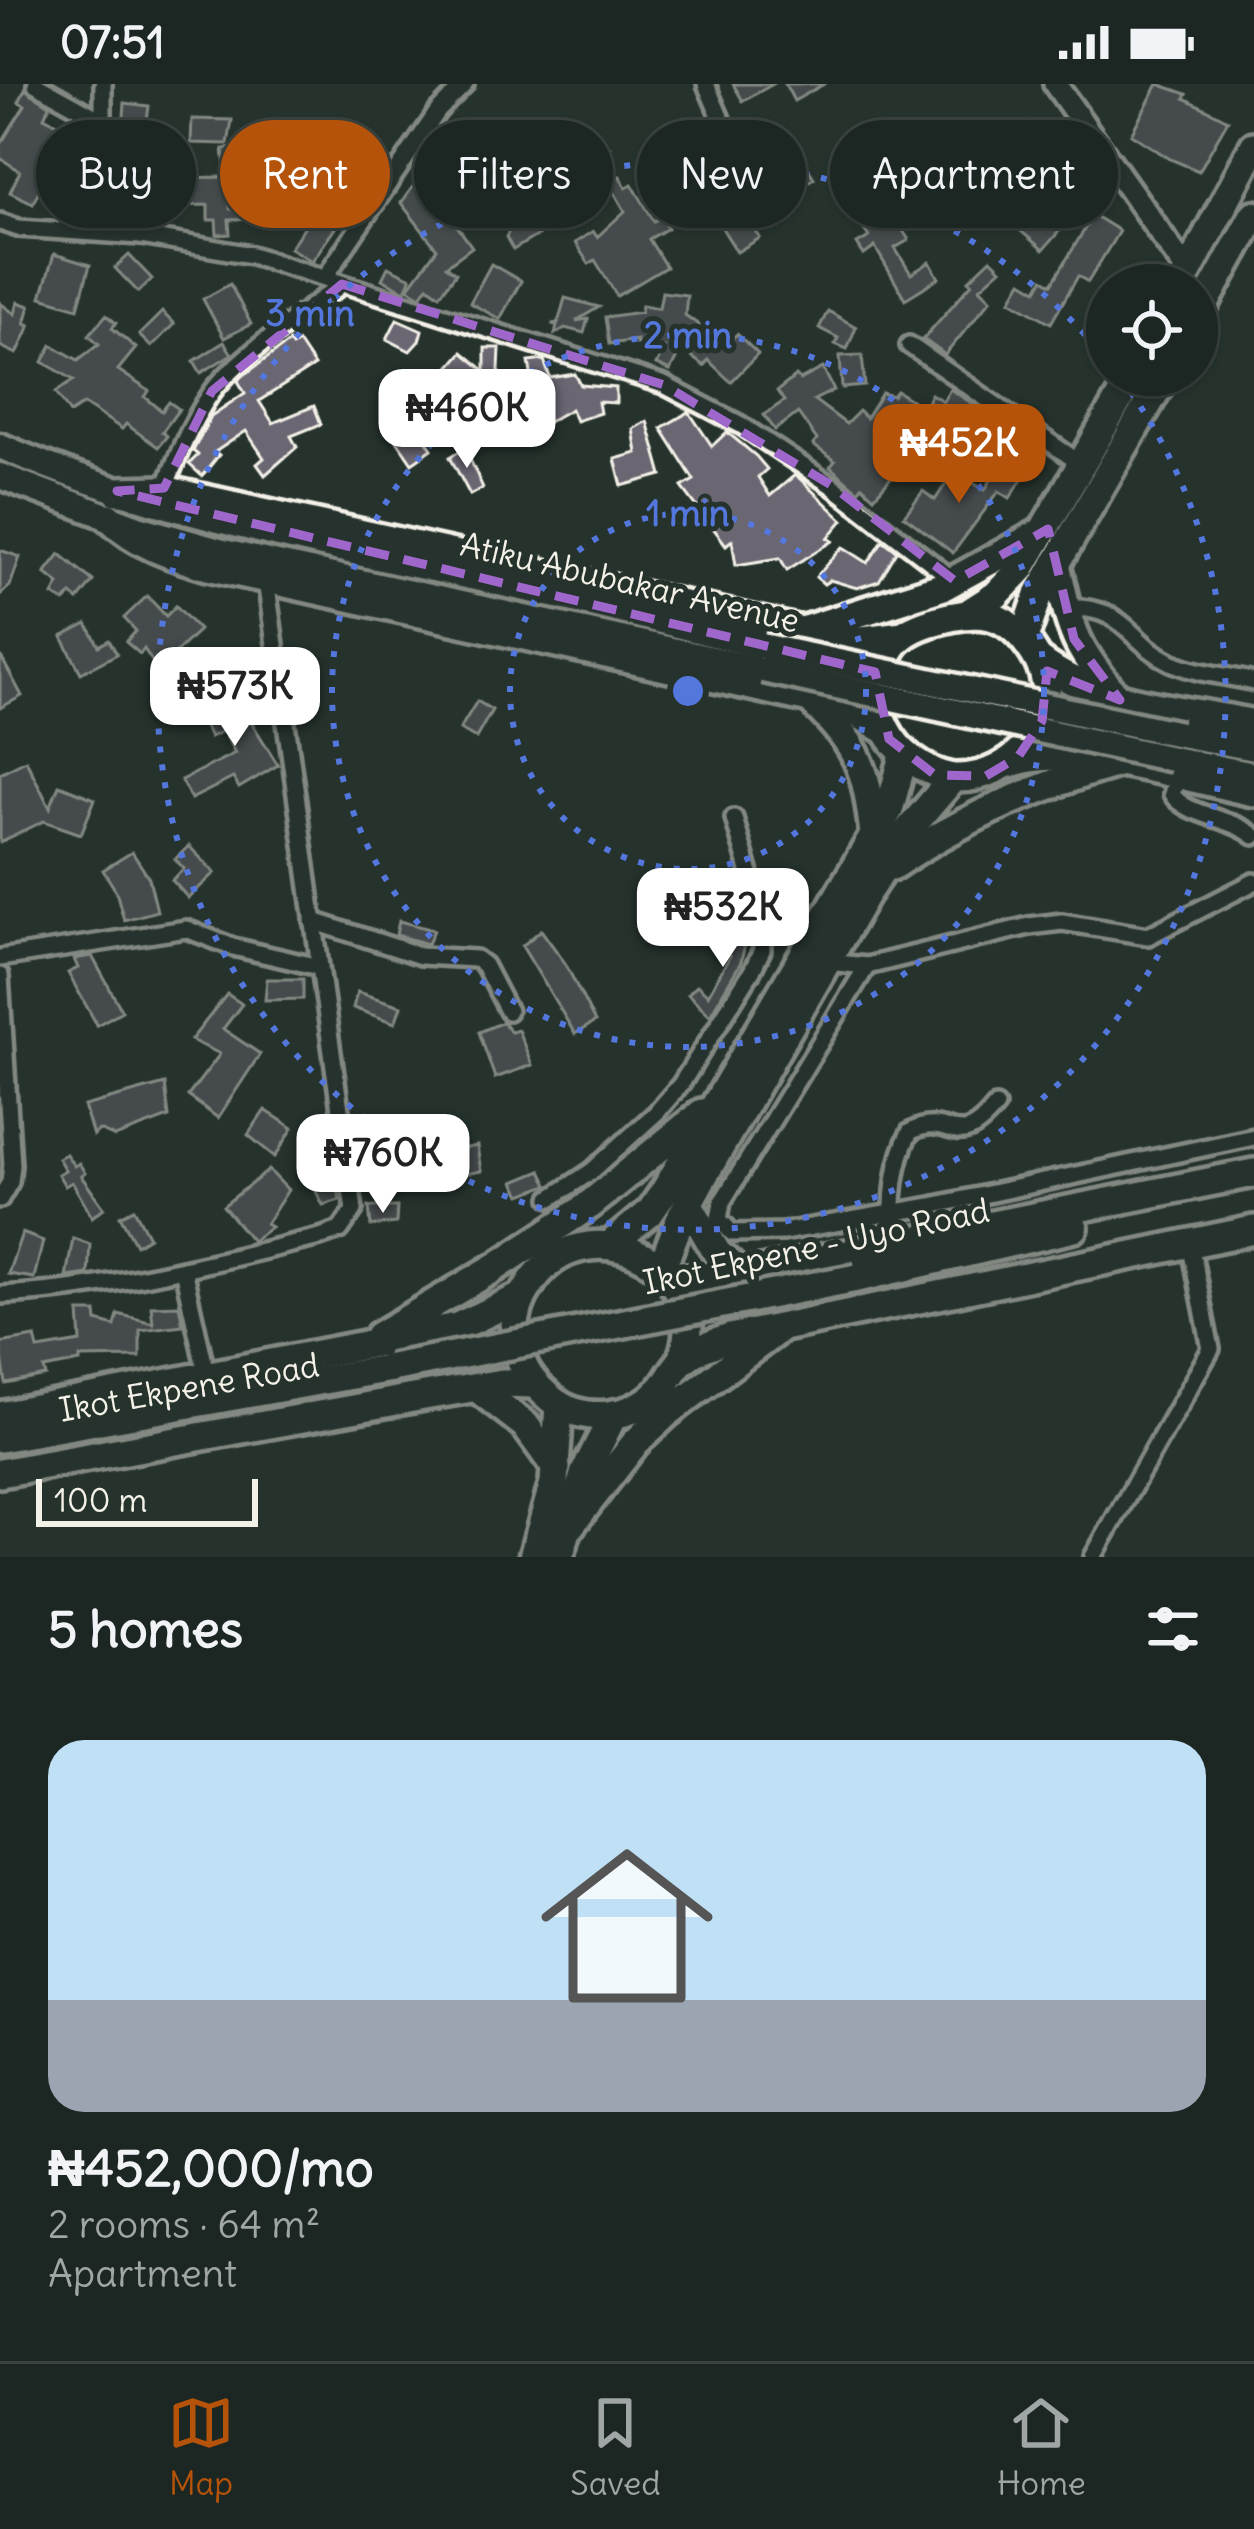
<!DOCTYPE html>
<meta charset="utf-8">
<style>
:root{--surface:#1c2622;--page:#29322f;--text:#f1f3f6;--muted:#a0a5a5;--line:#3a4340;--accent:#b45309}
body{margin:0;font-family:Delius,sans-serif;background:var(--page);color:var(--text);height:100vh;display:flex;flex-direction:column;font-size:45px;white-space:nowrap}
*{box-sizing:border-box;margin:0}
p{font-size:39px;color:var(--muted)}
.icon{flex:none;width:66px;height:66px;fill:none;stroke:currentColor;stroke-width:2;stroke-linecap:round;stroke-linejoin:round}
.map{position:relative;height:1473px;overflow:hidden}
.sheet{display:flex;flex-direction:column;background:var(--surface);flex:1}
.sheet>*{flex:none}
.banner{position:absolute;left:36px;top:36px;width:1182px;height:108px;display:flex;gap:24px}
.tools{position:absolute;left:1086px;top:180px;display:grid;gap:24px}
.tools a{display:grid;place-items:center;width:132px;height:132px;border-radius:50%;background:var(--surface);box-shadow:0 3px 9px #0004,0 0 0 3px var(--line);font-size:60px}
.scale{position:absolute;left:36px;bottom:30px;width:222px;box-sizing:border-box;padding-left:12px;border:6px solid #f4f1e8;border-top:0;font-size:33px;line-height:42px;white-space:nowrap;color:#f4f1e8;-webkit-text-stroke:9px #26332d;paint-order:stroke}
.price{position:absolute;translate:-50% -102px;padding:0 27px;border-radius:24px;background:#fff;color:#222;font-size:39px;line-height:78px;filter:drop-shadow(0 3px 6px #0008)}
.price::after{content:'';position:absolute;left:50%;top:72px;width:36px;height:27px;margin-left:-18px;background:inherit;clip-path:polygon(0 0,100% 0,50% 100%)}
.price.current{background:var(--accent);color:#fff}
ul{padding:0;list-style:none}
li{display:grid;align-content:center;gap:24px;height:636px;padding:0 48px}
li+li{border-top:3px solid var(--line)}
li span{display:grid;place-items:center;height:372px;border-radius:36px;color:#555}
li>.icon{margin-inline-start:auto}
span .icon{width:216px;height:216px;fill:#fffc;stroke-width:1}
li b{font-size:51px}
h2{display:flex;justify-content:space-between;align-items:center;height:144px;padding:0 48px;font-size:51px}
.tag{padding:0 42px;border-radius:54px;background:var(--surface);box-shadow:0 3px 9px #0004,0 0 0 3px var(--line);font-size:42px;line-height:108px}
.tag.current{background:var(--accent);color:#fff}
.status{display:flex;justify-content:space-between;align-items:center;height:84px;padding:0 60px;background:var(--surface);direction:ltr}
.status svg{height:33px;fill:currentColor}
.dock{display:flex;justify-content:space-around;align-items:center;height:168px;border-top:3px solid var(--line);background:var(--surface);font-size:33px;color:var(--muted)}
.dock a{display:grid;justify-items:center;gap:6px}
.dock .current{color:var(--accent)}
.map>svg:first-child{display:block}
</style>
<div class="status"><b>07:51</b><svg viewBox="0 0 49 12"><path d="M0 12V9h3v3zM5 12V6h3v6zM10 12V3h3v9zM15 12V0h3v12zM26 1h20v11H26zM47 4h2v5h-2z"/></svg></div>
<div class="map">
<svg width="1254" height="1473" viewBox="0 0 1254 1473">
<rect width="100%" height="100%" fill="#26332d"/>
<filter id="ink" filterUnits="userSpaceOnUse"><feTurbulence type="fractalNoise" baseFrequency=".00833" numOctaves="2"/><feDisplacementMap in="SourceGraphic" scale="24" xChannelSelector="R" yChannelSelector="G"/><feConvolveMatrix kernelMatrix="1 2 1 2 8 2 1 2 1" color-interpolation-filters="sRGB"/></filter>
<g filter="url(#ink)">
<g fill="#6a6672" stroke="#f4f1e8" stroke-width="3">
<polygon points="733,0 773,0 743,17"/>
<polygon points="785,0 824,0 794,17"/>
<polygon points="1158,0 1187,10 1185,14 1228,36 1199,87 1170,75 1131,50"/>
<polygon points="25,5 50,21 44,33 73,48 70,53 94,66 73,104 47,90 33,119 10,108 20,87 0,74 0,61 25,21 19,18"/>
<polygon points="125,19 149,22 146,44 157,45 155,70 147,69 146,84 131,83 122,58"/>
<polygon points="192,35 232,36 228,60 191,59"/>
<polygon points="1028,38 1034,48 1044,42 1062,71 1042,83 1060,98 1053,107 1032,89 1027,93 1009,64 1016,59 1010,49"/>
<polygon points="794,61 814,94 769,121 761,108 758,92 771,84 767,78"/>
<polygon points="261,62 263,80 225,84 223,65"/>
<polygon points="610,64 616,94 620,92 626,104 632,100 654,137 661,133 668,144 649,155 666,183 617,212 595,176 589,180 575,159 593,147 597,153 625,127 613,106 513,166 506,153 527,113 538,132 602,93 597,67"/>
<polygon points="280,78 326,107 333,98 350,111 328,139 335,144 312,177 290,164 311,133 262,100"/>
<polygon points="427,83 448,101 437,114 472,163 446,182 456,189 440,211 428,202 421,212 408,204 437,165 401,119"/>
<polygon points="230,93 230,125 257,129 257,135 229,136 230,150 217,151 216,136 208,136 208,121 165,122 165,94"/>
<polygon points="1048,104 1076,128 1043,166 1015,142"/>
<polygon points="887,122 909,156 895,164 911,190 930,178 939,194 905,215 875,163 864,171 857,160 869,153 860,140"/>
<polygon points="745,130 760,154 737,168 722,144"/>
<polygon points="1093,131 1119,147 1088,198 1078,192 1051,239 1011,216 1022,197 1037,206 1043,195 1052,200"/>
<polygon points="54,170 90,181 78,224 41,213"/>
<polygon points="129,171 152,195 138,208 115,184"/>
<polygon points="991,175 1001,185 980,204 991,215 945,271 923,255 972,199 969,196"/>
<polygon points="491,180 521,197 500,235 470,219"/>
<polygon points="388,183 411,194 405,207 382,195"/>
<polygon points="230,200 251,240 224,254 203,215"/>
<polygon points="662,208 687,211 685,231 726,260 737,250 758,270 731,298 708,276 704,282 681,265 670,287 656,281 664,264 636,260 637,256 609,260 605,233 641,228 642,221 659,224"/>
<polygon points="565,214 599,223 576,237 588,235 584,249 565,244 555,250 557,241 552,240 558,239"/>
<polygon points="18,218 30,222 25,239 30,241 17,270 0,262 0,219 15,230"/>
<polygon points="828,227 856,243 847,265 835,260 838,254 819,244"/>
<polygon points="162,228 174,240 151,263 139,251"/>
<polygon points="106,231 116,239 112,244 136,264 118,286 149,307 145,313 162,327 169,318 179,325 162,348 167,352 158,363 126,340 122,345 84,320 70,329 56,308 74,296 43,278 52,261 78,276 99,260 89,251"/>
<polygon points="397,235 422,246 419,257 410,267 387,255"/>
<polygon points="224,258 232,270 201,289 194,277"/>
<polygon points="289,258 292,262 298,258 314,282 259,317 273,339 314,322 321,340 291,352 297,363 265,391 257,380 264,374 246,347 215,368 219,371 202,392 189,380 198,371 193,367 211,332 245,309 238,297 244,291"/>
<polygon points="485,264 500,264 499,286 510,313 486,324 478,304 458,325 432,303 462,268 485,287"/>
<polygon points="862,271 865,302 842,304 840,272"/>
<polygon points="544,276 550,294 575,290 581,301 616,304 616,319 598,318 600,329 576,337 571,325 542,341 529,318 521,322 512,306 532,295 529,278"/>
<polygon points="823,284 834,306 814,316 846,340 859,327 866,334 882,309 893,312 897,307 924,324 931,310 943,317 950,305 985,328 961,371 927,352 874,413 862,402 858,407 830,383 835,377 813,361 817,356 798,329 775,346 764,331 784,317 777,307 796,292 800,296"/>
<polygon points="689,328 712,362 727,348 756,372 767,385 758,393 770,412 795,391 799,394 843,436 828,454 833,457 787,486 780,474 736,481 732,456 726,461 682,403 694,396 661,344"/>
<polygon points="411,332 432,365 412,379 389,345"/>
<polygon points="647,337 662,391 622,402 615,375 637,369 633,345"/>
<polygon points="465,364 483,404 470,411 450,373"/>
<polygon points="1000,381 1024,392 1010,414 999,407 953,469 904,432 923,407 935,416 954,388 985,406"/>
<polygon points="883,456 897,467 879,497 857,504 830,496 824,500 816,493 843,463 868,479"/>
<polygon points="0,466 20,473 10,502 0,511"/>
<polygon points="60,470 93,497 78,516 71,510 65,518 53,511 59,500 45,489"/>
<polygon points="147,512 166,532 176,522 199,546 177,567 198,601 176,614 144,565 140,570 126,558 136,547 124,534"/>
<polygon points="87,540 99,562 109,556 117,570 81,589 62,553"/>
<polygon points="0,571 22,612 0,624"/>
<polygon points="254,610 266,632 252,639 278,681 239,704 233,694 191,715 181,696 235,669 223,647 210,653 202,637"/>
<polygon points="477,617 492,626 476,654 460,645"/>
<polygon points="26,676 50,724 59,701 95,715 81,750 44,737 0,758 0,689"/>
<polygon points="189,762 215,789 188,814 172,796 184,785 175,775"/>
<polygon points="132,768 149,794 157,827 124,836 116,807 103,786"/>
<polygon points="399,837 434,846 428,860 396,851"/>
<polygon points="727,844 748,846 741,878 710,931 688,910 697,901 708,911 730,872 723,869"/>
<polygon points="541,846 565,879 595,938 575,950 522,862"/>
<polygon points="92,872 122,927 97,941 68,889 78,884 74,875"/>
<polygon points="267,895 303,895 303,915 265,916"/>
<polygon points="357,908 401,922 395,939 353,924"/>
<polygon points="227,910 242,920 223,945 260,970 218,1034 188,1012 220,970 191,956"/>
<polygon points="503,938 511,948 518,946 532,981 495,994 479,948"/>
<polygon points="165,1000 169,1033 115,1053 99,1046 93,1052 84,1022"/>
<polygon points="265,1026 293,1044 275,1073 248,1051"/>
<polygon points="477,1062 481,1087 433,1096 429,1071"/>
<polygon points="66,1070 74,1082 79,1079 85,1089 81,1092 104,1124 92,1133 72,1098 65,1102 58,1090 65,1086 58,1074"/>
<polygon points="334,1083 340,1116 323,1121 311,1098 316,1090"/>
<polygon points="269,1086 288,1106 266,1140 271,1143 252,1157 223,1122"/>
<polygon points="541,1087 548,1101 521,1111 514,1098"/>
<polygon points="369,1123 397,1123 396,1139 371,1142"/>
<polygon points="134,1125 149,1153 136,1161 120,1132"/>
<polygon points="22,1149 43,1157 34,1194 8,1190"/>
<polygon points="73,1154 90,1160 88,1190 66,1193"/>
<polygon points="179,1221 183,1241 140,1246 140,1273 80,1274 80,1278 44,1285 46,1292 6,1300 0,1259 35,1253 38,1265 81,1258 79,1228 96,1228 97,1237 115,1242 118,1230 153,1239 151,1222"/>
</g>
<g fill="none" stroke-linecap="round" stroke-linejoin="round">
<defs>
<g id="street">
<polyline points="36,0 103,37"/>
<polyline points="103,0 103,37 141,152"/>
<polyline points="706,0 750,103"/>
<polyline points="0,138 18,144 141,152 252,171 664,301 741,341 831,401 955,497"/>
<polyline points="325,193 438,27 465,0"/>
<polyline points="909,261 1084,382"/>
<path d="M164,406C177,373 190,340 210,311C236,273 304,230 342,200"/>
<path d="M1066,523C1131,524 1125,556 1171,578C1197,590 1227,591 1254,598"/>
<path d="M1177,693L1172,710C1185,732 1231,733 1254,752"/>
<polyline points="313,837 421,872 476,875 484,881 508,927"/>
<polyline points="0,874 186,845 233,863 319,883"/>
<polyline points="827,878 867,882 1029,842 1062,838 1148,852 1254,798"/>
<polyline points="867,882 722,1118 719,1135 732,1149 783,1148 931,1122 1254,1053"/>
<polyline points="0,892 12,1081 10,1098 0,1115"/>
<polyline points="551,1114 592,1087 656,1029 681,1000 752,887 762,866 761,828 734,734"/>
<path d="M894,1162C891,1125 892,1081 910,1048C951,1026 954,1074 996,1022"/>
<polyline points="183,1185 207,1292"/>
<path d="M0,1211C110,1206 214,1178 320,1153L340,1146L354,1126L266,496"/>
<polyline points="1093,1473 1211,1265 1190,1159"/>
</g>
<polyline id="secondary" points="1055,0 1188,188"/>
<g id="primary">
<path d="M0,362C180,441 375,470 566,514C631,529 696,546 762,562"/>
<polyline points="0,392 138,444 223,468 763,586"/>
<polyline points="1180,650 1254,664"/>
<polyline points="1172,675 1254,691"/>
</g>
<g id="highway">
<polyline points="1181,201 1254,62"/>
<polyline points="1197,234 1254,131"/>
<polyline points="117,407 164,406 838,555 862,556 903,551"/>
<path d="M109,433C138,461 170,471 208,482L819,617L852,626L884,645"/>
<path d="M1056,480C1071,545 1072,561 1117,613"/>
<polyline points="971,527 996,511 1021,485 1133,291"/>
<polyline points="805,546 944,502 1040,449"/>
<polyline points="1024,554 1040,508 1165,291"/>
<path d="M1039,576C1102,624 1180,623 1254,640"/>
<path d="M812,617C860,665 866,683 874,750"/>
<path d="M1011,679C1071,656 1189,695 1254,708"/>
<path d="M892,782C962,735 1033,703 1114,680"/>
<polyline points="688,1119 717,1169 741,1191"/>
<polyline points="610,1161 651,1127 666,1105 889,726 904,672"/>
<path d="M661,1185L682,1131L700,1098L865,811L907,748L953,694C1017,697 1072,628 1034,569C1006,525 977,524 931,538C916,543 902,549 893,562C853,617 893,682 953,694"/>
<polyline points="857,1194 1074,1144"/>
<polyline points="670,1195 741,1191 1254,1089"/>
<polyline points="379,1252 496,1183 584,1125 702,1029"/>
<path d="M680,1279C722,1185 584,1113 529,1202C517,1220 512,1241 517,1263C522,1286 533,1300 551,1315C582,1340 631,1336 659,1307C668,1299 672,1286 681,1278C694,1265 713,1260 730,1254L1254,1146"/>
<polyline points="477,1304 525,1341 556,1384"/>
<polyline points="0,1332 457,1243 521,1213"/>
<polyline points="0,1354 391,1284"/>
<polyline points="0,1389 424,1312 502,1299 533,1300"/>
<polyline points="567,1446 636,1358 667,1329 775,1248"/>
<polyline points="533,1473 554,1399 559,1321"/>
<polyline points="559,1473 585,1388 614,1330"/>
</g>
</defs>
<use href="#street" stroke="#f4f1e8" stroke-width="24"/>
<use href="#secondary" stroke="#f4f1e8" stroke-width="30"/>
<use href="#primary" stroke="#f4f1e8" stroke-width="33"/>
<use href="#highway" stroke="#f4f1e8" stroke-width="36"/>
<use href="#street" stroke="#26332d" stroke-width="15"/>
<use href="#secondary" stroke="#26332d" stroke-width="21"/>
<use href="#primary" stroke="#26332d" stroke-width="24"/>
<use href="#highway" stroke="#26332d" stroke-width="27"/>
<defs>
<g id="primary-bridge">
<polyline points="762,562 1180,650"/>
<polyline points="763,586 1172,675"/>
</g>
<polyline id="highway-bridge" points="391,1284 857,1194"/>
</defs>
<use href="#primary-bridge" stroke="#f4f1e8" stroke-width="33" stroke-linecap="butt"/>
<use href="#highway-bridge" stroke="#f4f1e8" stroke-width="36" stroke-linecap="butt"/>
<use href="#primary-bridge" stroke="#26332d" stroke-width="24"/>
<use href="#highway-bridge" stroke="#26332d" stroke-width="27"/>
</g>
</g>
<path d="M0 0H1254V1473H0ZM342,200L664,301L831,401L955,497L1048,445L1074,555L1120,616L1047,587L1042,637L1018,673L986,692L935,691L889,655L875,588L117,407L164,404L212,307Z" fill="#26332d" fill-opacity=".55" fill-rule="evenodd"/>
<path fill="none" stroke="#9f67cb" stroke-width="9" stroke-dasharray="24 15" stroke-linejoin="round" d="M342,200L664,301L831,401L955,497L1048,445L1074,555L1120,616L1047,587L1042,637L1018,673L986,692L935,691L889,655L875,588L117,407L164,404L212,307Z"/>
<g fill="none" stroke="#5377dc" stroke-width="6" stroke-dasharray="6 12">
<circle cx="688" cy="607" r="178"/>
<circle cx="688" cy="607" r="356"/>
<path d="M1120 293A534 534 0 1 1 1106 275"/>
</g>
<g text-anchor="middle" stroke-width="10" stroke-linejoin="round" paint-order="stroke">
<g font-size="33" fill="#f4f1e8" stroke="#26332d">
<text transform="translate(630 498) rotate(13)" y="12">Atiku Abubakar Avenue</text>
<text transform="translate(816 1162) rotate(-12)" y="12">Ikot Ekpene - Uyo Road</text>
<text transform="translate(189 1303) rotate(-10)" y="12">Ikot Ekpene Road</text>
</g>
</g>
<circle cx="688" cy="607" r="18" fill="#5377dc" stroke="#26332d" stroke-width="6"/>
<g font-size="36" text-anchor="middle" font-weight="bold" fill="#5377dc" stroke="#26332d" stroke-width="10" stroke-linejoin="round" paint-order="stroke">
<text x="310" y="242">3 min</text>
<text x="688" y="264">2 min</text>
<text x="688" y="442">1 min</text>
</g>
</svg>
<div class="tools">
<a><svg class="icon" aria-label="locate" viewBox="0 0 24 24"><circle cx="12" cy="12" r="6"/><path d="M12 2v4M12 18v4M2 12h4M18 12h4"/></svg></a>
</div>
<div class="scale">100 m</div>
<b class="price" style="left:467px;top:387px">₦460K</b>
<b class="price current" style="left:959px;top:422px">₦452K</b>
<b class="price" style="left:235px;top:665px">₦573K</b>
<b class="price" style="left:723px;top:886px">₦532K</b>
<b class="price" style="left:383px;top:1132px">₦760K</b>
<div class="banner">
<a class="tag">Buy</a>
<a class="tag current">Rent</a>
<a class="tag">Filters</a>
<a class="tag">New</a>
<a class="tag">Apartment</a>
</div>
</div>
<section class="sheet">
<h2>5 homes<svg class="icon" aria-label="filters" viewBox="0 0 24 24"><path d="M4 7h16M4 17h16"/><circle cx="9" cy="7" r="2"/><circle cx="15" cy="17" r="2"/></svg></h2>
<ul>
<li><span style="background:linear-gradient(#bfe0f5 70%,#9aa5b1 0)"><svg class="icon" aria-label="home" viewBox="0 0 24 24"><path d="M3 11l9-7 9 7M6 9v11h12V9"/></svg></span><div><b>₦452,000/mo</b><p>2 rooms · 64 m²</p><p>Apartment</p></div></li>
</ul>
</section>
<nav class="dock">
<a class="current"><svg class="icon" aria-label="map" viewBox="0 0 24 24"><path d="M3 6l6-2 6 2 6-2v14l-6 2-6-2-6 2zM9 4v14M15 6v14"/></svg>Map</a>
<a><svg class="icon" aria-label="saved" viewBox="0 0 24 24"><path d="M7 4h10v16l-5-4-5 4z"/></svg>Saved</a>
<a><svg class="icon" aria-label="home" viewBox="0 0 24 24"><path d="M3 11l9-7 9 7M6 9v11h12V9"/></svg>Home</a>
</nav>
